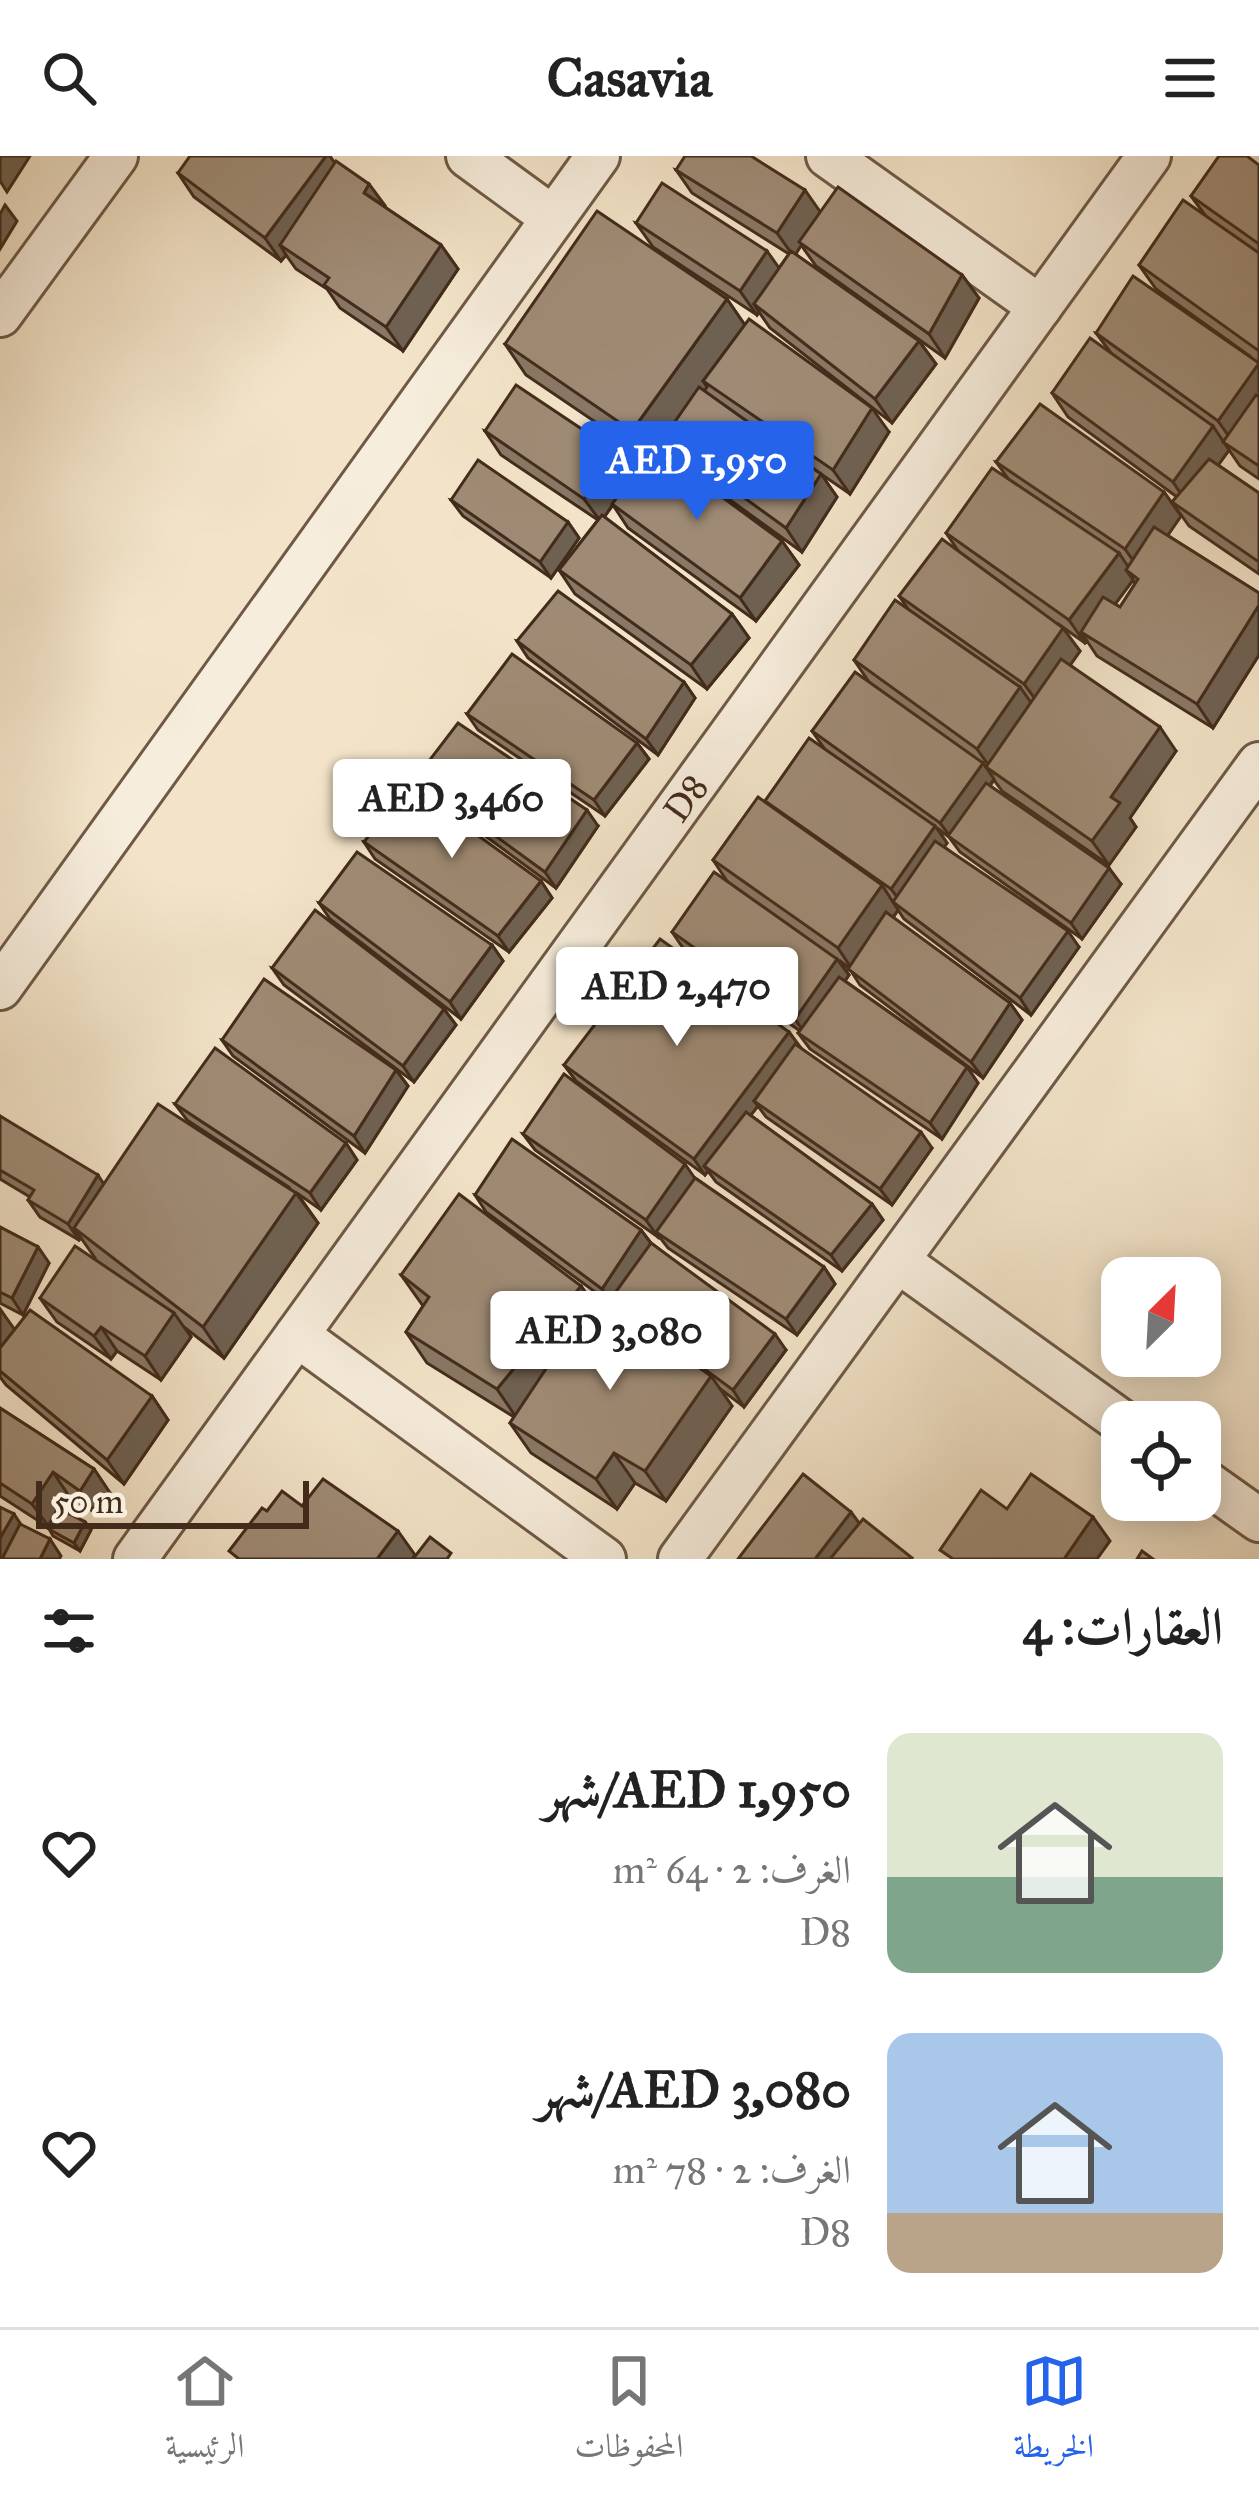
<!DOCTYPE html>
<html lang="ar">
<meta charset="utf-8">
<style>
:root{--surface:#fff;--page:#f2f2f2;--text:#222;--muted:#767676;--line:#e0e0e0;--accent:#2563eb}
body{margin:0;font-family:"IM FELL Great Primer",Amiri,serif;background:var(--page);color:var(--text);direction:rtl;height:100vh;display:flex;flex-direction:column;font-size:45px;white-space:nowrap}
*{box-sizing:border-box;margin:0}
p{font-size:39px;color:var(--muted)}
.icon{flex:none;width:66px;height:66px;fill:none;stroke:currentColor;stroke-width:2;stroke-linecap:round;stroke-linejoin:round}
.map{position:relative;height:1403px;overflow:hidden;direction:ltr}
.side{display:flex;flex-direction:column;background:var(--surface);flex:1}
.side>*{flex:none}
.needle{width:78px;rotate:24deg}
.fabs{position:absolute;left:1101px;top:1101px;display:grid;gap:24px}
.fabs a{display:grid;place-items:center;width:120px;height:120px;border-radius:24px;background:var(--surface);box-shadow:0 6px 30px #0003;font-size:60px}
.scale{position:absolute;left:36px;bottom:30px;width:273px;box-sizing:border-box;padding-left:12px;border:6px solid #432b1b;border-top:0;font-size:33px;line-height:42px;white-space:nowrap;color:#432b1b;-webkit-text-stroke:9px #f7eddc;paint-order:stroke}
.price{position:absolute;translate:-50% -102px;padding:0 27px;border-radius:12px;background:#fff;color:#222;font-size:39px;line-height:78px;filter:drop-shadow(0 3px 6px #0008)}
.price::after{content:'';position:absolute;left:50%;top:72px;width:36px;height:27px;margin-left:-18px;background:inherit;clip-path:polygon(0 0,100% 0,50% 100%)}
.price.selected{background:var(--accent);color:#fff}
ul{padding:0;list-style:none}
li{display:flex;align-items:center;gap:36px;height:300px;padding:0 36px}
li span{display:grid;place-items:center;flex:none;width:336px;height:240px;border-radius:24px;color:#555}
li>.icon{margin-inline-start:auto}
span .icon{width:144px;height:144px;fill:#fffc;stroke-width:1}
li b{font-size:51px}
h2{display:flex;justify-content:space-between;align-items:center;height:144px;padding:0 36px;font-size:51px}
header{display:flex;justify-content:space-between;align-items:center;height:156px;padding:0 36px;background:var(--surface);font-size:54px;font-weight:700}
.menu{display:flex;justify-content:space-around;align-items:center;height:168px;border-top:3px solid var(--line);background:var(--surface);font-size:33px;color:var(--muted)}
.menu a{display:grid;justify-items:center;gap:6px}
.menu .selected{color:var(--accent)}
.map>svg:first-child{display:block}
</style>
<header><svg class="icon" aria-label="menu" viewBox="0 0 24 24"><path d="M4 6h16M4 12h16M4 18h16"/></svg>Casavia<svg class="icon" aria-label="search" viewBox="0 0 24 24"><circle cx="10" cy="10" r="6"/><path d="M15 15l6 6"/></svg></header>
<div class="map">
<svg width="1259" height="1403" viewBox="0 0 1259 1403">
<rect width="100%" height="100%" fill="#f3e4c9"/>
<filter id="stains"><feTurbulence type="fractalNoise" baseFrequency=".00167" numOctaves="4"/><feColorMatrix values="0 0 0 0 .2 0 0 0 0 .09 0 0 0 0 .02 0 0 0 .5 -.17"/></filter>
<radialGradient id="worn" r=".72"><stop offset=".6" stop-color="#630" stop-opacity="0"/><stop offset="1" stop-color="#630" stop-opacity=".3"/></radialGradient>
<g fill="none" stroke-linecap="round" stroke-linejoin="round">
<defs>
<g id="minor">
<polyline points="468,0 553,62"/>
<polyline points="828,0 1040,151"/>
<polyline points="0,159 116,0"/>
<polyline points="0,832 598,0"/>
<polyline points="898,1105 1122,1266"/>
<polyline points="297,1179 604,1403"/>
<polyline points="1200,1322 1259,1364"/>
<path id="s1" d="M135,1403L1149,0"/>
<polyline points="680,1403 1259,608"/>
</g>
</defs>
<use href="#minor" stroke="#6f5946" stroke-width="48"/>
<use href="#minor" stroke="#f7eddc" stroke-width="42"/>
</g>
<g fill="#897865" stroke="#432b1b" stroke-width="3" fill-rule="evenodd">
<polygon points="335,7 386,52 441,89 458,113 403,195 340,152 327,133 296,113 286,99 281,105 194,41 178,17"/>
<polygon points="1259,9 1259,323 1240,310 1229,294 1218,309 1259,337 1259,418 1189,370 1172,346 1177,341 1068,261 1052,237 1111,197 1096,177 1251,201 1156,133 1139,109 1205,59 1191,40"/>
<polygon points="676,14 820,56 962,119 979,142 945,202 816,110 801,89 795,98 919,185 936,208 892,267 770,172 759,156 757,159 653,91 636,67 779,112 789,98 692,37"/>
<polygon points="727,143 745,169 889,276 850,338 821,318 837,341 802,396 679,307 666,288 661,296 782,385 799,409 756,465 628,372 613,349 604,361 732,458 749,482 707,533 575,438 559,414 598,364 501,299 485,275 632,320 647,301 526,219 505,188"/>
<path d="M996,306L1164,336L1181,360L1167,379L1259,437V499L1213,572L1097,500L1087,485L1085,487L1057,467L1080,495L1070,509L1176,595L1130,662L1136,671L1109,709L1002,635L994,624L990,630L1121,728L1082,783L960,696L949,681L937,672L947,687L944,691L1079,791L1031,859L904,763L898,754L893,762L1010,847L1022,864L983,922L860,829L849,812L839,804L849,819L845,825L967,911L978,927L942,983L810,893L798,877L800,875L683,792L672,776L727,725L713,704L766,647L824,592L812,575L869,526L854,504L909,454L899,440L959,396L946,377L1007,321ZM1133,424L1135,428L1120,451L1115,448Z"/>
<polygon points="451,344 568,366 579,382 551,422 463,360"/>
<polygon points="517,485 684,526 695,542 658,599 528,502"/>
<polygon points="467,558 637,587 649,603 605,660 478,574"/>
<polygon points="416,622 598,670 556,732 428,638"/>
<polygon points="364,686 541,725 552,742 509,796 375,703"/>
<polygon points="319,747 492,789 503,805 461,863 330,763"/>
<polygon points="272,812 444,853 456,869 414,926 284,829"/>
<polygon points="789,876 800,892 932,992 892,1049 766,961 758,950 750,959 872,1048 883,1064 842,1115 716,1026 708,1015 705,1019 576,925 564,909"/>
<polygon points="222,884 396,914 408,930 365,997 233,900"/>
<polygon points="175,948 346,987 357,1004 321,1054 297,1037 318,1067 224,1202 184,1171 191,1181 161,1224 117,1195 111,1203 57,1166 40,1142 95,1102 81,1082 79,1084 40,1061 28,1044 30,1041 0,1023 0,960 104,1028 287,1030 187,964"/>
<polygon points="523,978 695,1022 824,1111 835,1128 797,1179 668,1092 658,1079 658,1081 535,994"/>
<polygon points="475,1039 641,1074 651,1087 786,1194 744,1251 719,1232 732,1250 666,1345 635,1327 617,1353 531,1297 510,1267 514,1261 427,1207 406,1176 423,1150 401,1119 581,1130 591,1144 617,1154 613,1149 486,1056"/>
<polygon points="0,1071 38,1091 49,1107 23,1159 0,1147"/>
<polygon points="0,1153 14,1174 152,1240 168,1264 124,1328 6,1229 0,1221"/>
<polygon points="0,1252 94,1313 110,1337 97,1358 69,1340 61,1353 85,1366 91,1374 80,1395 53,1380 48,1371 0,1340"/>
</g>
<g fill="#6f6152" stroke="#432b1b" stroke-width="3">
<polygon points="0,0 30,0 7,36 0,25"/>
<polygon points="326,0 330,0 344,21 280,89 286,99 281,105 265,82"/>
<polygon points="369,28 386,51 364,37"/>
<polygon points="805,34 821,57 794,101 777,77"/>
<polygon points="5,49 17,65 0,93 0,58"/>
<polygon points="441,89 458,113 403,195 386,171"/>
<polygon points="767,95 784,119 754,148 759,156 757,159 740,135"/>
<polygon points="962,119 979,142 945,202 929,178"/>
<polygon points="727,143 748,174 703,225 707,231 667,287 663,283 666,288 654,306 632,275"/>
<polygon points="919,185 936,208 892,267 875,243"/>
<polygon points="1259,207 1259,254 1235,289 1218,265"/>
<polygon points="872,252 889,276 850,338 833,314"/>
<polygon points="1213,270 1229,294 1189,350 1173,326"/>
<polygon points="616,296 632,320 601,366 584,343"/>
<polygon points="821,318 837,341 802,396 786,372"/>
<polygon points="1164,336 1181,360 1142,417 1125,393"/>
<polygon points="568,366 579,382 551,422 540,406"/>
<polygon points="782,385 799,409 756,465 740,442"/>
<polygon points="1119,397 1135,421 1126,414 1133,424 1090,482 1081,476 1087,485 1085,487 1069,464"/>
<polygon points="1259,449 1259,499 1213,572 1197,548"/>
<polygon points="732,458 749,482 707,533 691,509"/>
<polygon points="1063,472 1080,495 1041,551 1024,528"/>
<polygon points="684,526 695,542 658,599 646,583"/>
<polygon points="1020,531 1037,555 994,617 977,593"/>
<polygon points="1160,571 1176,595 1130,662 1136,671 1109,709 1092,685 1111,641"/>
<polygon points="637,587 649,603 605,660 594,644"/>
<polygon points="983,607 994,623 952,683 940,667"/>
<polygon points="587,654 598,670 556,732 545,716"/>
<polygon points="935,670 947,687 903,749 891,733"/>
<polygon points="1109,712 1121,728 1082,783 1071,767"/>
<polygon points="541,725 552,742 509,796 498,780"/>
<polygon points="882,729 898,754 854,816 838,792"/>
<polygon points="1068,775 1079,791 1031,859 1020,842"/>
<polygon points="492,789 503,805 461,863 450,846"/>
<polygon points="837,803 849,819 806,879 795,863"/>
<polygon points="1010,847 1022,864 983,922 971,906"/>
<polygon points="444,853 456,869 414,926 403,910"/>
<polygon points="789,876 801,892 754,945 758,950 709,1013 704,1010 708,1015 705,1019 694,1003"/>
<polygon points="967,911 978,927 942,983 930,967"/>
<polygon points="396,914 408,930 365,997 354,980"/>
<polygon points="921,976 932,992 892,1049 880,1033"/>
<polygon points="346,987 357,1004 321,1054 310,1037"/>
<polygon points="685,1008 696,1024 658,1081 646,1064"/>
<polygon points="98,1019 109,1036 74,1072 81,1082 79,1084 68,1068"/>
<polygon points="296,1037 318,1067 224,1202 203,1171"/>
<polygon points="872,1048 883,1064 842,1115 831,1099"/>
<polygon points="641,1074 653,1090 610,1144 613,1149 602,1133"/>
<polygon points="38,1091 49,1107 23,1159 12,1142"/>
<polygon points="824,1111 835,1128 797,1179 786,1163"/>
<polygon points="581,1130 602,1161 518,1264 497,1233"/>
<polygon points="0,1153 15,1174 0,1197"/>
<polygon points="174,1157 191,1181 161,1224 145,1200"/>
<polygon points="101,1171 117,1195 111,1203 94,1180"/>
<polygon points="775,1178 786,1194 744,1251 733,1234"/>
<polygon points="711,1220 732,1250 666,1345 645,1315"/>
<polygon points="152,1240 168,1264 124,1328 107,1304"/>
<polygon points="614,1297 635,1327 617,1353 596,1323"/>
<polygon points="94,1313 110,1337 97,1358 80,1335"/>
<polygon points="53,1316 69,1340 49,1371 32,1348"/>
<polygon points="851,1356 868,1379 850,1403 815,1403"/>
<polygon points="14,1358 30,1382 18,1403 0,1403 0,1382"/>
<polygon points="1093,1361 1110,1385 1097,1403 1064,1403"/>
<polygon points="85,1366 91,1374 80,1395 74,1387"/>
<polygon points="398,1375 415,1399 412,1403 377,1403"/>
<polygon points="50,1383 61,1400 59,1403 40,1403"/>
</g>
<g fill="#9f8b75" stroke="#432b1b" stroke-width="3">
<polygon points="190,0 326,0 265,82 178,17"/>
<polygon points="685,0 751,0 805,34 777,77 676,14"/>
<polygon points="1219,0 1247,0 1259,9 1259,88 1191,40"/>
<polygon points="336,5 369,28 364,37 441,89 386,171 324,129 329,122 280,89"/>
<polygon points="662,27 767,95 740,135 636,67"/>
<polygon points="838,31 962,119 929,178 799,86"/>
<polygon points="1183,44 1259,97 1259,195 1139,109"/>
<polygon points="597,55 727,143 632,275 505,188"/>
<polygon points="791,95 919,185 875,243 754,148"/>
<polygon points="1133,120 1259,207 1218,265 1096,177"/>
<polygon points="749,163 872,252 833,314 703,225"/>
<polygon points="1090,182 1213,270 1173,326 1052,237"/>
<polygon points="516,229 616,296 584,343 485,275"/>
<polygon points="699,231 821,318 786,372 663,283"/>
<polygon points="1256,239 1259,241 1259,310 1223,286"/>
<polygon points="1040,248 1164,336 1125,393 996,306"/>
<polygon points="654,291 782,385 740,442 612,348"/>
<polygon points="1209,303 1259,337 1259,406 1172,346"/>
<polygon points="478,304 568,366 540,406 451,344"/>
<polygon points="992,312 1119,397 1069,464 946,377"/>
<polygon points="602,359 732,458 691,509 559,414"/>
<polygon points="1154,371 1259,437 1259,449 1197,548 1081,476 1103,441 1120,451 1138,423 1126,414"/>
<polygon points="942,383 1063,472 1024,528 899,440"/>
<polygon points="558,435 684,526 646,583 517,485"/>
<polygon points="895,444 1020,531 977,593 854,504"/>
<polygon points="512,498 637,587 594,644 467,558"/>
<polygon points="1061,503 1160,571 1111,641 1120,647 1092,685 986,611"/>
<polygon points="855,516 983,607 940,667 812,575"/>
<polygon points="458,567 587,654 545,716 416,622"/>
<polygon points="809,582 935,670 891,733 765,645"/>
<polygon points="986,627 1109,712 1071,767 948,680"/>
<polygon points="408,629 541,725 498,780 364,686"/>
<polygon points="758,641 882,729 838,792 713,704"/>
<polygon points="935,685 1068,775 1020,842 893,746"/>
<polygon points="357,696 492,789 450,846 319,747"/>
<polygon points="714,716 837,803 795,863 672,776"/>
<polygon points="315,754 444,853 403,910 272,812"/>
<polygon points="886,756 1010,847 971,906 848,813"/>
<polygon points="660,783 789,876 694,1003 564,909"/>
<polygon points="839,821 967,911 930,967 798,877"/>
<polygon points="264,823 396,914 354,980 222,884"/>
<polygon points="795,888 921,976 880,1033 754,945"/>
<polygon points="215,892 346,987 310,1037 175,948"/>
<polygon points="564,918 685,1008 646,1064 523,978"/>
<polygon points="158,948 296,1037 203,1171 74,1072"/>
<polygon points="746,956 872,1048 831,1099 704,1010"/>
<polygon points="0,960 98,1019 68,1068 28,1044 34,1034 0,1014"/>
<polygon points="512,983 641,1074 602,1133 475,1039"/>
<polygon points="695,1022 824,1111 786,1163 656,1076"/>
<polygon points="459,1038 581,1130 497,1233 406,1176 429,1141 401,1119"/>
<polygon points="0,1071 38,1091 12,1142 0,1136"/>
<polygon points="651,1087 775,1178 733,1234 610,1144"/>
<polygon points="75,1090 174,1157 145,1200 101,1171 94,1180 40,1142"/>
<polygon points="595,1139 711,1220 645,1315 614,1297 596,1323 510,1267"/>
<polygon points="30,1154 152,1240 107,1304 0,1215 0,1192"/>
<polygon points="0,1252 94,1313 80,1335 53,1316 32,1348 0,1327"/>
<polygon points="803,1318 851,1356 815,1403 738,1403"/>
<polygon points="1031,1318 1093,1361 1064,1403 953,1403 940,1394 981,1334 1007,1353"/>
<polygon points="323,1323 398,1375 377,1403 239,1403 229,1395 262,1352 267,1355 282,1335 302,1350"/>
<polygon points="0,1351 14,1358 0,1382"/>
<polygon points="58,1352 85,1366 74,1387 47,1372"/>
<polygon points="863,1363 912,1402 911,1403 830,1403"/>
<polygon points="20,1368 50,1383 40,1403 2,1403"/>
<polygon points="430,1381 451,1397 447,1403 413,1403"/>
<polygon points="1142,1395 1153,1403 1137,1403"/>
</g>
<g text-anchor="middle" stroke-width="12" stroke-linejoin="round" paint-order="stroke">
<g font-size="36" fill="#432b1b" stroke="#f7eddc">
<text dy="13" stroke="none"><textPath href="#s1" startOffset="939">D8</textPath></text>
</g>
</g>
<rect width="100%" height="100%" filter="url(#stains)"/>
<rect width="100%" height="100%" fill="url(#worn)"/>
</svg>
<div class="fabs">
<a><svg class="needle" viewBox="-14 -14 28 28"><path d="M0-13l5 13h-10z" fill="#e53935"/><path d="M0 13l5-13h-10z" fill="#767676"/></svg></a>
<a><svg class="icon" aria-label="locate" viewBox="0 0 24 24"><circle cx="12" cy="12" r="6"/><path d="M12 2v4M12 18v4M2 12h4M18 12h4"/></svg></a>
</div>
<div class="scale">50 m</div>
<b class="price selected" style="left:697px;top:367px">AED 1,950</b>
<b class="price" style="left:452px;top:705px">AED 3,460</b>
<b class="price" style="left:677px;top:893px">AED 2,470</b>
<b class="price" style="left:610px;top:1237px">AED 3,080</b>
</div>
<section class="side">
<h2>العقارات: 4<svg class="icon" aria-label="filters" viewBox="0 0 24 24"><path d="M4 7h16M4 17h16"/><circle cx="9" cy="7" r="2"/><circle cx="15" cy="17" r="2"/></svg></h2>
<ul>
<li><span style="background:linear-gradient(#dfe7d0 60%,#7fa58c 0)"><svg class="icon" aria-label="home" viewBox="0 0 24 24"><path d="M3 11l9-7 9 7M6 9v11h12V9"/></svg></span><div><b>AED 1,950/شهر</b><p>الغرف: 2 · 64 m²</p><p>D8</p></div><svg class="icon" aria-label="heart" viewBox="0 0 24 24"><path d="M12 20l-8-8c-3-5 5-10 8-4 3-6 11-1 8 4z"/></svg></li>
<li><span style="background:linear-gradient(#a9c7e8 75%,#b9a48a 0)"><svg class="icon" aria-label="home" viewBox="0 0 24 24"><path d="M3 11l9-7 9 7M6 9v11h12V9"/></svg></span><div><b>AED 3,080/شهر</b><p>الغرف: 2 · 78 m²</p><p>D8</p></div><svg class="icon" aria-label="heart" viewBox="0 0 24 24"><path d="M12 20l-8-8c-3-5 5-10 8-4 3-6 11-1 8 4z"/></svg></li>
</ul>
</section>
<nav class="menu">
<a class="selected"><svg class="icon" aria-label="map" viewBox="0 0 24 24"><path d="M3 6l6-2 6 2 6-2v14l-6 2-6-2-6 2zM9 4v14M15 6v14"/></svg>الخريطة</a>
<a><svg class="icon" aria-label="saved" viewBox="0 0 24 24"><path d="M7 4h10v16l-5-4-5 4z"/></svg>المحفوظات</a>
<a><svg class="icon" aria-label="home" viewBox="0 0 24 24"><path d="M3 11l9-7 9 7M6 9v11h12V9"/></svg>الرئيسية</a>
</nav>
